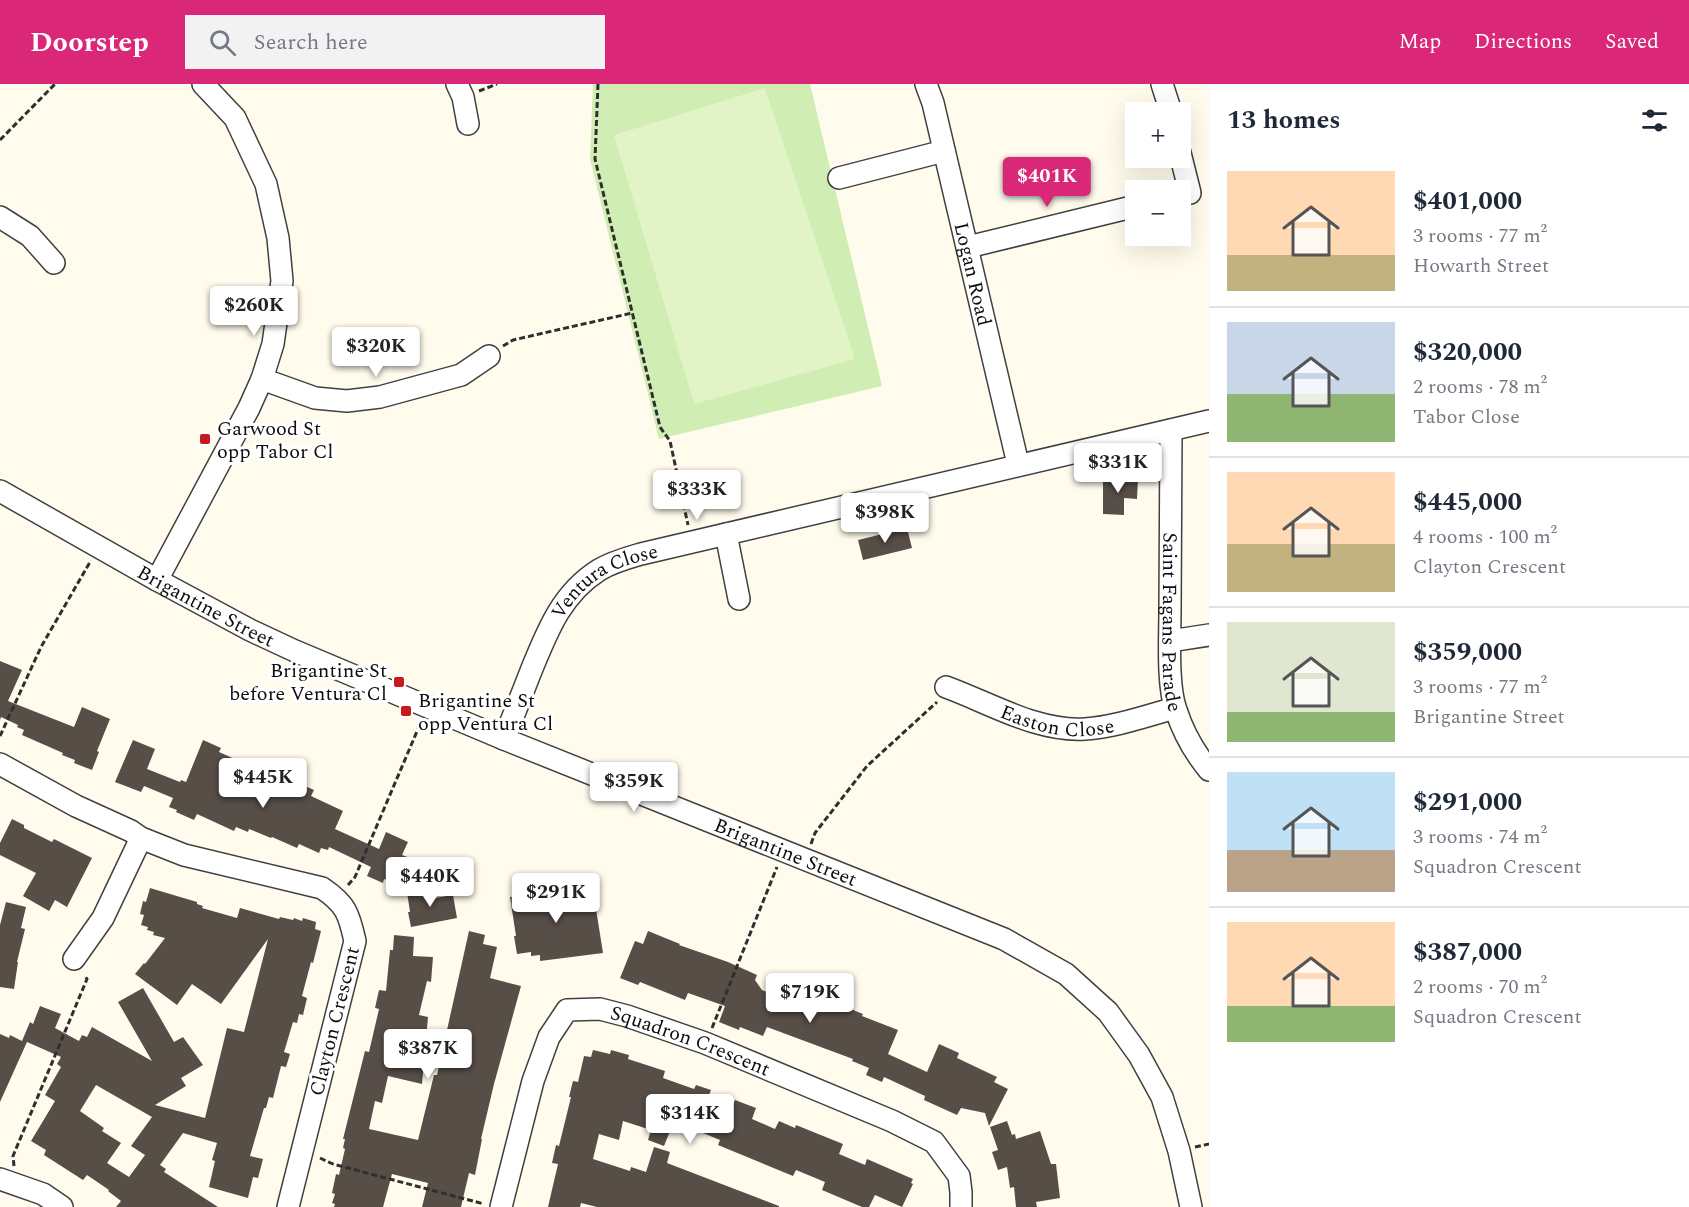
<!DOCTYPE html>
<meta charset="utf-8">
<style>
:root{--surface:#fff;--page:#f2f2f3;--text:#1f2937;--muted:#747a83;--line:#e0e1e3;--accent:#db2777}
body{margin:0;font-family:Spectral,serif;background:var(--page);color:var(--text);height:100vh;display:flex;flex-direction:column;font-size:22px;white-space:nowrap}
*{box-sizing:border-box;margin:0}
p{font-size:20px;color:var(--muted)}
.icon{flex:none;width:33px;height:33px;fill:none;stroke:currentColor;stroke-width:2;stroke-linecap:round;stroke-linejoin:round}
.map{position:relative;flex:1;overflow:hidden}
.drawer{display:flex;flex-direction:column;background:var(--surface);width:480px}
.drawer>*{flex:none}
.controls{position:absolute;left:1125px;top:18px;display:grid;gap:12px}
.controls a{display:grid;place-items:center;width:66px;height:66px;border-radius:0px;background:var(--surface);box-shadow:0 6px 24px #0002;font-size:30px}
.price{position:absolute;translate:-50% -51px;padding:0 14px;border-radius:6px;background:#fff;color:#222;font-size:20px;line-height:39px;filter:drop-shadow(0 2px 3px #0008)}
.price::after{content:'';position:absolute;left:50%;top:36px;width:18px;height:14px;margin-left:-9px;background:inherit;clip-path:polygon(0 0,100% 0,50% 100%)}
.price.current{background:var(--accent);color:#fff}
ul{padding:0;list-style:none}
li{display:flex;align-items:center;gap:18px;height:150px;padding:0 18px}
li+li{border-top:2px solid var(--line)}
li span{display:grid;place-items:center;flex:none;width:168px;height:120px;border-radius:0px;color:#555}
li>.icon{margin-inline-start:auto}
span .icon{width:72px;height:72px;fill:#fffc;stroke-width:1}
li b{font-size:26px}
h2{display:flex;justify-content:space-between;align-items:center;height:72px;padding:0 18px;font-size:26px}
header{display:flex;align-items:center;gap:36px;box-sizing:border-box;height:84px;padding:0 30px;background:var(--accent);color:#fff}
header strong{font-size:28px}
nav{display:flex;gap:33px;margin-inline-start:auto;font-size:21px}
.search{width:420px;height:54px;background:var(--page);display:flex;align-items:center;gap:15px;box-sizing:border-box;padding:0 21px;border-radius:0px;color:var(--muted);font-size:22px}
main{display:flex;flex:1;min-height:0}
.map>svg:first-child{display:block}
</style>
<header>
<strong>Doorstep</strong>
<div class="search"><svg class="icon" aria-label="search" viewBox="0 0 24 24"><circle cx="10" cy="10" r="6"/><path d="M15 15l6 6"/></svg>Search here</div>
<nav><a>Map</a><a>Directions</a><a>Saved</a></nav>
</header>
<main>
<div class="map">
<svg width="1209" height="1123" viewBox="0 0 1209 1123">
<rect width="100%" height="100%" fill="#fffced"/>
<polygon fill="#d0edb3" points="593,0 810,0 882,302 659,355 590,75"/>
<polygon fill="#e2f3c6" points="765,4 855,275 694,320 614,51"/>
<g fill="#574e48" fill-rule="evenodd">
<polygon points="1103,394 1138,394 1137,415 1124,414 1124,431 1103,430"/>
<polygon points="907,444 912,464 863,476 858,456"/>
<polygon points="0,577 22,586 8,617 74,643 82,623 110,635 97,667 99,668 92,686 74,679 75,676 62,671 63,669 22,651 24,646 17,643 18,641 1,633 0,636"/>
<polygon points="133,656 155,665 147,685 180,698 181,696 186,698 203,656 221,664 219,668 237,676 229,694 273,713 282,692 314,706 311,712 343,727 335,745 379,765 386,748 408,758 402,771 415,776 403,803 384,795 383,799 367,792 371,783 329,763 328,766 321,764 319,769 299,760 297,764 272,753 271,754 249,745 248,748 236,743 234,747 197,730 194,736 176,728 177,726 169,723 173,714 144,702 141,708 115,698"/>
<polygon points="12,735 24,741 24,744 52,758 54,755 92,774 67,823 55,816 49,827 23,812 36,789 0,771 0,759"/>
<polygon points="546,802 548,813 593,806 603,869 540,877 540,871 531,872 531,868 517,870 514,852 516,852 510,813 525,811 524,805"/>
<path d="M150,804L197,818V820L203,822L202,824L237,834L240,824L279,835L280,833L293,836L294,834L302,837L303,834L316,838L315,845L321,847L313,879L311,878L302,912L307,914L303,931L299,930L297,939L293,938L284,968L290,970L286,983L281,982L273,1014L269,1013L266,1024H264L250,1072L263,1075L258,1094L253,1093L248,1114L209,1103L215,1077L212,1076L217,1059L183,1049L160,1081L166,1085L164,1088L218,1123H116L121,1117L108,1107L109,1106L87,1091L83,1096L44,1071L46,1066L31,1057L55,1017L45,1011L61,983L57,980L61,973L27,958L0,1018V950L9,954L10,951L22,957L30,938L33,940L40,922L61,930L55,944L79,957L82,951L87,953L92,943L152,977L118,918L143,904L174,958L183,953L203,981L181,994L186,1002L155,1021L205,1034L227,944L244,948L268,855L221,920L192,900L177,921L135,890L144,879L145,880L165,854L153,851L154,848L147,846L148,843L141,841L144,831L140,830L143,817L146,818ZM96,1001L152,1033L131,1062L145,1071L129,1093L107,1079L121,1059L102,1047L104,1044L80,1027Z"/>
<polygon points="427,805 429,815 453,811 457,834 411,843 408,828 410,828 407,808"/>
<polygon points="6,818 26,823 21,844 25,845 17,878 18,878 14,905 0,903 0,841"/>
<polygon points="469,847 485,851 483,860 497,863 490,894 521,902 494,1000 481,1055 482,1055 475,1091 469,1089 461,1123 422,1123 428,1099 392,1090 383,1123 334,1123 335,1120 332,1119 335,1110 332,1109 336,1090 339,1091 345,1065 343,1064 345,1055 343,1055 365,967 369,968 379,925 375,924 379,906 386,907 390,866 393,866 394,851 414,853 413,872 433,873 431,898 427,897 419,931 428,933 422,1000 388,992 382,1019 375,1017 369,1045 418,1056 434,991 437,991"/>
<polygon points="648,847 680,860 679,861 728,878 757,891 755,896 762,906 787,916 791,906 804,912 806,907 863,930 862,932 898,946 888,970 927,988 939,960 959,969 957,974 997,993 994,998 1008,1005 989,1042 985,1029 961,1024 957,1031 924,1016 925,1012 884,993 882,998 866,991 869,984 852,977 853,975 767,943 763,952 740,943 739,946 719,938 725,922 688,909 685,916 640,898 638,901 620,894 635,857 643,860"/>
<polygon points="593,966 610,970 611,966 629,971 628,975 665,987 663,994 694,1005 696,1001 711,1006 709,1011 733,1021 735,1016 756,1024 752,1035 775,1045 779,1037 795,1044 796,1041 843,1060 839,1070 865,1081 867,1075 913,1095 911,1099 913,1100 902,1123 875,1111 869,1123 862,1123 822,1106 825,1098 796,1086 793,1092 718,1061 720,1056 674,1037 664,1062 648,1056 651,1046 623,1037 619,1056 599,1050 593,1075 630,1087 631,1083 646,1088 654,1063 670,1068 667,1079 779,1122 779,1123 597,1123 581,1119 580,1123 548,1123 558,1080 552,1079 556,1061 559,1062 571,1013 569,1013 573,997 578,998 584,972 591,973"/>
<polygon points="1007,1037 1012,1051 1015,1050 1016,1055 1040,1047 1051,1080 1056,1080 1060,1114 1036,1118 1037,1123 1016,1123 1014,1103 1010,1104 1007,1083 998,1086 992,1068 998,1066 990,1043"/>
</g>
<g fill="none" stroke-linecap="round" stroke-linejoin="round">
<defs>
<g id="minor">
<polyline points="457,0 463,13 468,40"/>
<path id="s1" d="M926,0L933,19L1018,380"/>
<polyline points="1162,0 1171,28"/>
<polyline points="1180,69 1190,109"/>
<polyline points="839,94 944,67"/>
<polyline points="0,133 30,152 54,179"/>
<polyline points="968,163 1136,122"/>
<polyline points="262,295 315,314 347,317 380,313 461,291 489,272"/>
<path id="s2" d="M1171,346C1171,406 1170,465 1170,525C1170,553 1167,601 1176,626C1183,648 1195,669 1209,686"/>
<path id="s3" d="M0,407L157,496L250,546L295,567L504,655L1004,855L1066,890L1108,928L1139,971L1162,1013L1179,1067L1191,1123"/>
<polyline points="726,450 739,515"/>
<polyline points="157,496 249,324 262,295 273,260 282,197 278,154 266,100 235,34 203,0"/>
<polyline points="1170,557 1209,551"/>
<path id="s4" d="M946,603C990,619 1037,648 1085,645C1115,643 1146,632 1175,624"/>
<path id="s5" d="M504,655C513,633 522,610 531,587C547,548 561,510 599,486C612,478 627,474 641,470L1209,337"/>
<path d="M0,680L76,722L131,747L141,754L184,771L322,804C346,820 349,830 355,857L288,1123"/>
<polyline points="74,875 103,834 141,754"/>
<polyline points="0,1095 43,1110 62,1123"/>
<path id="s6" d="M501,1123L533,997L549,953L567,926L600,925L627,932L705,959L892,1037L934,1058L959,1092L961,1108V1123"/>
</g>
</defs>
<use href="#minor" stroke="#404040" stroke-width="24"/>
<g stroke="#2f2f2f" stroke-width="3" stroke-dasharray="6 3" stroke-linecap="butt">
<polyline points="598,0 595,75 660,343 670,357 688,441"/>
<polyline points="479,7 497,0"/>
<polyline points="0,56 55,0"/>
<polyline points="503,262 513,256 632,229"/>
<polyline points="0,652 41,563 90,478"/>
<polyline points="811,760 815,749 867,682 937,618"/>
<polyline points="348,801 355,793 418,645 418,640"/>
<polyline points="712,944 777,783"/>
<polyline points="1195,1063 1209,1060"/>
<polyline points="320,1074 333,1080 484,1120"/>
<polyline points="14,1082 13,1072 87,895 84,891"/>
</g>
<use href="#minor" stroke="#fff" stroke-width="21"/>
</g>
<g fill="#c9191e" stroke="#fff" stroke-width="2">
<rect x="199" y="349" width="12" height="12" rx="3"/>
<rect x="393" y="592" width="12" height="12" rx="3"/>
<rect x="400" y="621" width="12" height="12" rx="3"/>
</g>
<g text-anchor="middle" stroke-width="6" stroke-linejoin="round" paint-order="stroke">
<g font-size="20" fill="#0d0d0d" stroke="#fff">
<text dy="7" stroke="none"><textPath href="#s1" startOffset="196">Logan Road</textPath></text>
<text dy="7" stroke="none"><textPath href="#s5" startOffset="196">Ventura Close</textPath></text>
<text dy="7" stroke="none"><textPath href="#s3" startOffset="236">Brigantine Street</textPath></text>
<text dy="7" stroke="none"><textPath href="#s2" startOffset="192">Saint Fagans Parade</textPath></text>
<text dy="7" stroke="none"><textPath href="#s4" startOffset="118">Easton Close</textPath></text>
<text dy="7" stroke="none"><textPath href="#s3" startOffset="866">Brigantine Street</textPath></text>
<text transform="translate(334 937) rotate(-76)" y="7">Clayton Crescent</text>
<text dy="7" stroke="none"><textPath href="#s6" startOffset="338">Squadron Crescent</textPath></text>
</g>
<g font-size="20" fill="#0d0d0d" stroke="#fff" text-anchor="start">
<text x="217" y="351">Garwood St<tspan x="217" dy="23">opp Tabor Cl</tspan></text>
<text x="387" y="593" text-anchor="end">Brigantine St<tspan x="387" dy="23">before Ventura Cl</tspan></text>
<text x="418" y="623">Brigantine St<tspan x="418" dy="23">opp Ventura Cl</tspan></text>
</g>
</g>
</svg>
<div class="controls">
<a>+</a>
<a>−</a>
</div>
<b class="price current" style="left:1047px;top:124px">$401K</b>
<b class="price" style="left:254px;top:253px">$260K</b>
<b class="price" style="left:376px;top:294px">$320K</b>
<b class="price" style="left:1118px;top:410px">$331K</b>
<b class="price" style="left:697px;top:437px">$333K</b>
<b class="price" style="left:885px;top:460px">$398K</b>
<b class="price" style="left:263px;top:725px">$445K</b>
<b class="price" style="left:634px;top:729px">$359K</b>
<b class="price" style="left:430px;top:824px">$440K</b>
<b class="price" style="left:556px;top:840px">$291K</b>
<b class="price" style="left:810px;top:940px">$719K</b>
<b class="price" style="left:428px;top:996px">$387K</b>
<b class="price" style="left:690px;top:1061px">$314K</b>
</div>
<section class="drawer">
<h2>13 homes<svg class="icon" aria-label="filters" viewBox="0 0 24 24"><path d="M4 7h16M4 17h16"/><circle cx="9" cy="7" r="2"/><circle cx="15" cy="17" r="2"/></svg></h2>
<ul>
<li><span style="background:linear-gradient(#ffd9b3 70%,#c2b280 0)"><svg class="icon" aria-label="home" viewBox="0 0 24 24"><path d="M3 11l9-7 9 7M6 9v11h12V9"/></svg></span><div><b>$401,000</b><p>3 rooms · 77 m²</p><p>Howarth Street</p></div></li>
<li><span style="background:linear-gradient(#c9d6e8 60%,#8fb573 0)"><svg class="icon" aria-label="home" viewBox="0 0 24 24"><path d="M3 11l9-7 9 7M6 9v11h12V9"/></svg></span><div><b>$320,000</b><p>2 rooms · 78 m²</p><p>Tabor Close</p></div></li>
<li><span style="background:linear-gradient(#ffd9b3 60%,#c2b280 0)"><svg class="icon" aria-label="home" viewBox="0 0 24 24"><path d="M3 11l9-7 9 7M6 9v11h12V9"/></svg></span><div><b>$445,000</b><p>4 rooms · 100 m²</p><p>Clayton Crescent</p></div></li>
<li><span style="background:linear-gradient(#dfe7d0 75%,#8fb573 0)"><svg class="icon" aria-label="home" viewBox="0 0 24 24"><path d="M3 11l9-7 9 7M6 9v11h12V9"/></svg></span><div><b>$359,000</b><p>3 rooms · 77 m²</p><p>Brigantine Street</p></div></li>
<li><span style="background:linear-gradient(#bfe0f5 65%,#b9a48a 0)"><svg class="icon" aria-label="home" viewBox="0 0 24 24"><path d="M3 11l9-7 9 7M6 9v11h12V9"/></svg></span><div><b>$291,000</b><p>3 rooms · 74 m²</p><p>Squadron Crescent</p></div></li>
<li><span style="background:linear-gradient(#ffd9b3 70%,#8fb573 0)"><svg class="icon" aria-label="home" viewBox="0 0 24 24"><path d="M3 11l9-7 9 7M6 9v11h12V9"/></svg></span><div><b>$387,000</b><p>2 rooms · 70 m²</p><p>Squadron Crescent</p></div></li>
</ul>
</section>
</main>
